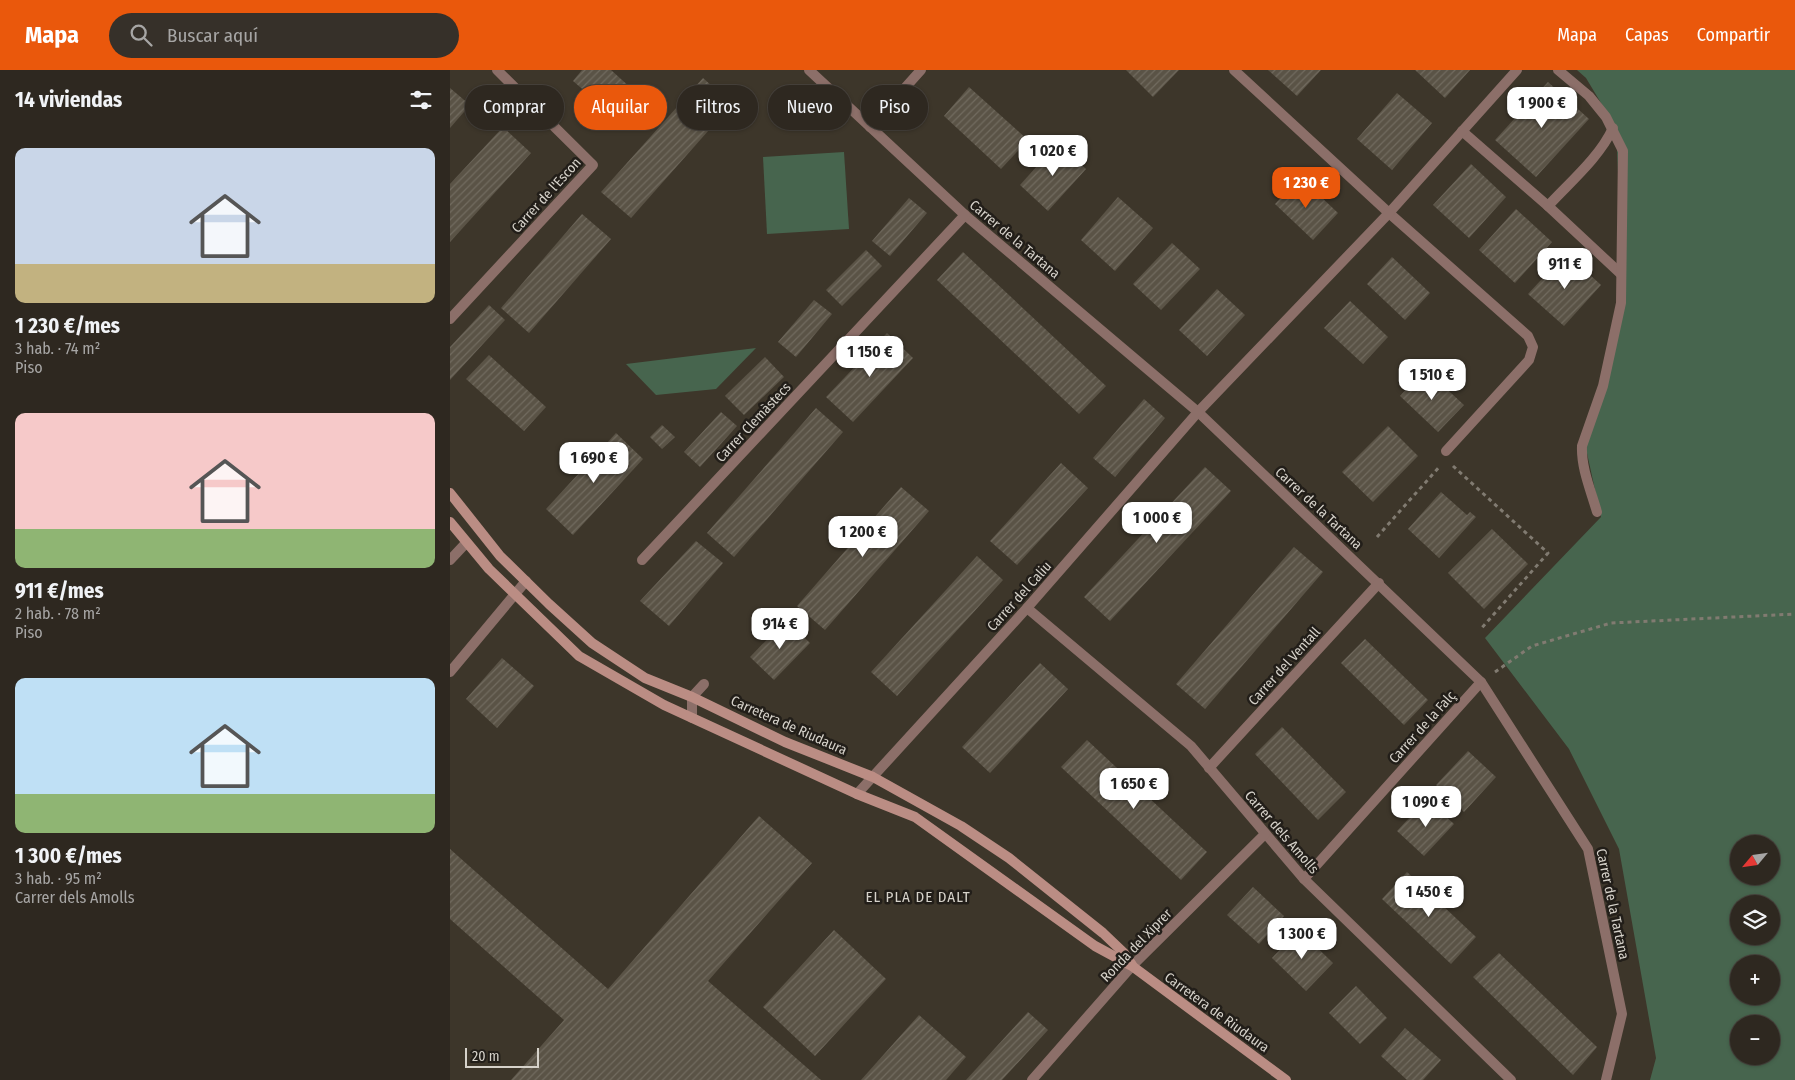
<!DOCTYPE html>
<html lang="es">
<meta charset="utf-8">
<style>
:root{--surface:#2e2820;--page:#363029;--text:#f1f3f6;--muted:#a7a6a5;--line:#49443e;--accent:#ea580c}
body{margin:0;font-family:"Fira Sans Condensed",sans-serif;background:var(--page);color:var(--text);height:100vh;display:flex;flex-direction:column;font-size:19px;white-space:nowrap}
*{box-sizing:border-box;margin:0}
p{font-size:16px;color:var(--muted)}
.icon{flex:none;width:28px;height:28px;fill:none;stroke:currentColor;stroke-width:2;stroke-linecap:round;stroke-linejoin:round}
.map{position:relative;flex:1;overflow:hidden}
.details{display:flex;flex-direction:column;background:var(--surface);width:450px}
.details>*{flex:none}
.banner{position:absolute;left:15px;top:15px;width:475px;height:45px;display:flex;gap:10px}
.needle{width:32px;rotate:241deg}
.controls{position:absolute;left:1280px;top:765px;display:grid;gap:10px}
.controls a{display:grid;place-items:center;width:50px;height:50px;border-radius:50%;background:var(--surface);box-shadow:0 1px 4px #0004,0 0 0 1px var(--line);font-size:25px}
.scale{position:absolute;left:15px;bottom:12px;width:74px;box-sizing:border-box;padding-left:5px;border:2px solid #d6d2ca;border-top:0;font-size:14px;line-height:18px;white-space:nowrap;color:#d6d2ca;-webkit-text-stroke:4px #221e19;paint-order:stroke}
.price{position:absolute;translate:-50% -42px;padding:0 11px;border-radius:10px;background:#fff;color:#222;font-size:16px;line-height:32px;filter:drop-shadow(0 1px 2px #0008)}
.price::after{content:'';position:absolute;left:50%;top:30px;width:15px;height:11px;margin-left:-8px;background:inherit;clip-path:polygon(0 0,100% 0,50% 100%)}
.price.on{background:var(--accent);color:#fff}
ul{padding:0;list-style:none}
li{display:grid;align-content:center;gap:10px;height:265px;padding:0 15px}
li span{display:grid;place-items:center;height:155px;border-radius:10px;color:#555}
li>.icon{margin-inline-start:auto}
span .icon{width:90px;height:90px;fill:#fffc;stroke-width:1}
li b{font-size:21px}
h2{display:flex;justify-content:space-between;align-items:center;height:60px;padding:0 15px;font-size:21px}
.tag{padding:0 18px;border-radius:22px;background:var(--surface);box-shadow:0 1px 4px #0004,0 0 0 1px var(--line);font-size:18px;line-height:45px}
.tag.on{background:var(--accent);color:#fff}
header{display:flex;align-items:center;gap:30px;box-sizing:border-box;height:70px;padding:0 25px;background:var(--accent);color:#fff}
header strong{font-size:24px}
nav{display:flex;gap:28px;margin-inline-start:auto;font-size:18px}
.search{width:350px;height:45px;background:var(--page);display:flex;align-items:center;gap:12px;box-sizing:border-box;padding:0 18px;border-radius:28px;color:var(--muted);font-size:19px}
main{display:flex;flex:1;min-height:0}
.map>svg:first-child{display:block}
</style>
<header>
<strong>Mapa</strong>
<div class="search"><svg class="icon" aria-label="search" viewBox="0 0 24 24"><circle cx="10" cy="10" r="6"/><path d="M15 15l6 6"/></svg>Buscar aquí</div>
<nav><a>Mapa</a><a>Capas</a><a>Compartir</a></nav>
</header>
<main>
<section class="details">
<h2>14 viviendas<svg class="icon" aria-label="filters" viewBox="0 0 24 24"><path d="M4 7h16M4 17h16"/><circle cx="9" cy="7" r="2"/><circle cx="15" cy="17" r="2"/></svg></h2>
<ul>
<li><span style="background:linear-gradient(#c9d6e8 75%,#c2b280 0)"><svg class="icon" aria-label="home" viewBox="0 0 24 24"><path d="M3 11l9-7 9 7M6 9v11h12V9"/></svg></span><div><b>1 230 €/mes</b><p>3 hab. · 74 m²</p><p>Piso</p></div></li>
<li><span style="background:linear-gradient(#f6c9c9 75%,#8fb573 0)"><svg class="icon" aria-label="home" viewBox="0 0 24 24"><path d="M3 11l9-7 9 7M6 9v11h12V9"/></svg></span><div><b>911 €/mes</b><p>2 hab. · 78 m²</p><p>Piso</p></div></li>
<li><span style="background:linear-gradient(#bfe0f5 75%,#8fb573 0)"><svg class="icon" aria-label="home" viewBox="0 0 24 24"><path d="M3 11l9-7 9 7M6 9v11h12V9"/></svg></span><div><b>1 300 €/mes</b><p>3 hab. · 95 m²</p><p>Carrer dels Amolls</p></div></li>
</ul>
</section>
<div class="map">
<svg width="1345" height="1010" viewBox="0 0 1345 1010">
<defs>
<pattern id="building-hatch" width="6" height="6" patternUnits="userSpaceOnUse" patternTransform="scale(1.25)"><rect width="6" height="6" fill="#5a5346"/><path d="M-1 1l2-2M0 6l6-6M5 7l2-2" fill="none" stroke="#716b5f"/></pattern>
</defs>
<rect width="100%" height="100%" fill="#3d362a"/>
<g fill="#47654e" fill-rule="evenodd">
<path d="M1127,0H1345V1010H1200L1206,988L1169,779L1119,679L1035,568L1151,447L1133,365L1174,234L1166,58L1136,8ZM1289,774H1321V806H1289ZM1289,834H1321V866H1289ZM1289,894H1321V926H1289ZM1289,954H1321V986H1289Z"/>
<polygon points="394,82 399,159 317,164 313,87"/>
<polygon points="306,278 266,319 206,325 176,294"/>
</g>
<g fill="url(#building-hatch)">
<polygon points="132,0 161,0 182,19 160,43 123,11"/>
<polygon points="676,0 729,0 703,27"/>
<polygon points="818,0 871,0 847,26"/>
<polygon points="965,0 1020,0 995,28"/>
<polygon points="253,8 282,34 181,148 151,122"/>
<polygon points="1098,12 1139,49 1086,107 1045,70"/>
<polygon points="519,17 578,70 551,99 494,46"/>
<polygon points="0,18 20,35 0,58"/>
<polygon points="947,23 982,53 942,100 907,69"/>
<polygon points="53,57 81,83 0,172 0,114"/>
<polygon points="608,73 636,99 598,141 570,115"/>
<polygon points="1021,94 1056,127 1019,168 983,135"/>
<polygon points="850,107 888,143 863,170 825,134"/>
<polygon points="668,127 703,158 665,201 631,170"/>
<polygon points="459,128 477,143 440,186 422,171"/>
<polygon points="1066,139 1102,172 1065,213 1029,180"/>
<polygon points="132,144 161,169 79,263 51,238"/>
<polygon points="722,173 750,199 711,240 683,214"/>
<polygon points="416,180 432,196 392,236 376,220"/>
<polygon points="513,182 656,316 629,344 487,210"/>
<polygon points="1116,183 1151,215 1114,256 1078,224"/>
<polygon points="942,187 980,223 955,250 917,214"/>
<polygon points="767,219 795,245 757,286 729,260"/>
<polygon points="364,230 382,244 346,287 328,272"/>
<polygon points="900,231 938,267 913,294 874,258"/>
<polygon points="39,235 55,250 0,310 0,277"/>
<polygon points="437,263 463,288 403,352 376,327"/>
<polygon points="39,285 96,337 74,361 16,309"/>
<polygon points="315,287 334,307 294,345 275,326"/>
<polygon points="975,299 1014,335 988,362 950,326"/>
<polygon points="694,329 715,348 665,407 643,388"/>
<polygon points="366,338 393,362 284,487 257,463"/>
<polygon points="271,342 287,356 250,397 234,382"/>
<polygon points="212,355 225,367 212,379 200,367"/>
<polygon points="938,356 968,386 923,432 892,402"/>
<polygon points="166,363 193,389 123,465 96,439"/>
<polygon points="611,393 638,418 567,495 540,471"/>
<polygon points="755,397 781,421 660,551 634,527"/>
<polygon points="451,417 479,441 375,560 347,536"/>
<polygon points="991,422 1017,445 1020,442 1026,447 989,488 958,459"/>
<polygon points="1042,459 1078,494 1034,539 998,503"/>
<polygon points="246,471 273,493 219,556 190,531"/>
<polygon points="844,477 873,502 755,639 726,614"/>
<polygon points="527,486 553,510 447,626 421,602"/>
<polygon points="336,550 360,573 324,610 300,587"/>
<polygon points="915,569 978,630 954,655 891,593"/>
<polygon points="52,588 84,616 47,658 16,629"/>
<polygon points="590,593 618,619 540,703 512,677"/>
<polygon points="832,657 896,722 868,750 805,684"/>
<polygon points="637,670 757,782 731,810 611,697"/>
<polygon points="1018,681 1046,707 1014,742 986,715"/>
<polygon points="977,729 1004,754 974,786 947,761"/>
<polygon points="309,746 362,793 258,911 371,1010 61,1010 114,950 0,849 0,779 158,919"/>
<polygon points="957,802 1026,867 1001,894 932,829"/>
<polygon points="803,817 834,846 809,874 777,845"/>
<polygon points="384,860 436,909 365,986 313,937"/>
<polygon points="849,860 883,893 856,921 822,888"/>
<polygon points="1049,883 1147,977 1123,1005 1023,907"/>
<polygon points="906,916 937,948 910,974 879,943"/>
<polygon points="578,942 598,960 552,1010 516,1010"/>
<polygon points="469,945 516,987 496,1010 411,1010"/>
<polygon points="955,958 991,990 973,1010 957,1010 931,986"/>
</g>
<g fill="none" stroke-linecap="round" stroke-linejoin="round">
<g stroke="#817b71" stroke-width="3" stroke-dasharray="4 4" stroke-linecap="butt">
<polyline points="1003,396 1098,483 1030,560"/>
<polyline points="927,467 990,396"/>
<polyline points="1045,602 1082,576 1161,553 1345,544"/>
</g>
<g stroke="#8c6f69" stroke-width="10">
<polyline points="1012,61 1098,136 1171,204"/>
<path d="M1098,136C1120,112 1149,88 1163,58"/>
<polyline points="0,490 16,473"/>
<polyline points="0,602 76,511"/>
<polyline points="242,648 242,627 254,614"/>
</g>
<g stroke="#8c6f69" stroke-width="10">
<polyline points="359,0 515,145 748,342 1031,612 1138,779 1172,944 1156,1010"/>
<polyline points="784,0 939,143 1078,266 1083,277 1079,290 996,381"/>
<path d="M1108,0L1139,26L1156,47L1173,81L1171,233L1153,316L1132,376C1131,398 1141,421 1147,442"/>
<polyline points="420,57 471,0"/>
<polyline points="0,249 143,95 47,0"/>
<polyline points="192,490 515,145"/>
<polyline points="577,538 741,676 854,809 1061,1010"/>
<polyline points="759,698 929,513"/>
<polyline points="407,724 577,538 748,342 939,143 1067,0"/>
<polyline points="854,809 1031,612"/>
<polyline points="582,1010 682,896 815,764"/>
</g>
<g stroke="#bb8d84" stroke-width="10">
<polyline points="0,423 50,486 99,534 142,573 195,608 242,627 335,672 423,707 511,756 559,788 653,863 674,883 682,895"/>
<polyline points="0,452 39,499 129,586 214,635 407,724 465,747 645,876 682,896 836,1010"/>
</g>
</g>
<g text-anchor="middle" stroke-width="5" stroke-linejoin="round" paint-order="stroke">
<g font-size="14" fill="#d6d2ca" stroke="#221e19">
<text transform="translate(96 125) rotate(-48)" y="5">Carrer de l'Escon</text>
<text transform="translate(565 169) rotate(40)" y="5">Carrer de la Tartana</text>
<text transform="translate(303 352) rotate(-47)" y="5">Carrer Clemàstecs</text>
<text transform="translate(869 438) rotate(43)" y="5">Carrer de la Tartana</text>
<text transform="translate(569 526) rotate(-48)" y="5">Carrer del Caliu</text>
<text transform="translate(834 596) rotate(-48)" y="5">Carrer del Ventall</text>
<text transform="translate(339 655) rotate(24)" y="5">Carretera de Riudaura</text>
<text transform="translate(972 657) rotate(-48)" y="5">Carrer de la Falç</text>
<text transform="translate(832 762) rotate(49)" y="5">Carrer dels Amolls</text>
<text transform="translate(1163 834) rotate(78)" y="5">Carrer de la Tartana</text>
<text transform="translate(686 875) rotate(-46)" y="5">Ronda del Xiprer</text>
<text transform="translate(767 942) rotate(36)" y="5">Carretera de Riudaura</text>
</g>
<g font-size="15" letter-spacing="1" fill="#d6d2ca" stroke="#221e19">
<text x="468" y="832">EL PLA DE DALT</text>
</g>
</g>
</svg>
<div class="controls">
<a><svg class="needle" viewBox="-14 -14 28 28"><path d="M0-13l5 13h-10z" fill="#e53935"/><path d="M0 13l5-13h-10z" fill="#a7a6a5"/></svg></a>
<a><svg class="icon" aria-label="layers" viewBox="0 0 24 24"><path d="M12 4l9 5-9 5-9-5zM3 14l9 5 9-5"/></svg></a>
<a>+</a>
<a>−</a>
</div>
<div class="scale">20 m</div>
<b class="price" style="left:1092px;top:59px">1 900 €</b>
<b class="price" style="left:603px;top:107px">1 020 €</b>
<b class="price on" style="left:856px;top:139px">1 230 €</b>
<b class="price" style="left:1115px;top:220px">911 €</b>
<b class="price" style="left:420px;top:308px">1 150 €</b>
<b class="price" style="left:982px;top:331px">1 510 €</b>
<b class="price" style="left:144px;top:414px">1 690 €</b>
<b class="price" style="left:707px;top:474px">1 000 €</b>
<b class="price" style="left:413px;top:488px">1 200 €</b>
<b class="price" style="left:330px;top:580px">914 €</b>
<b class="price" style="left:684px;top:740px">1 650 €</b>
<b class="price" style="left:976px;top:758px">1 090 €</b>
<b class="price" style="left:979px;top:848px">1 450 €</b>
<b class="price" style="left:852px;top:890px">1 300 €</b>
<div class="banner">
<a class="tag">Comprar</a>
<a class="tag on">Alquilar</a>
<a class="tag">Filtros</a>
<a class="tag">Nuevo</a>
<a class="tag">Piso</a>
</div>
</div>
</main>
